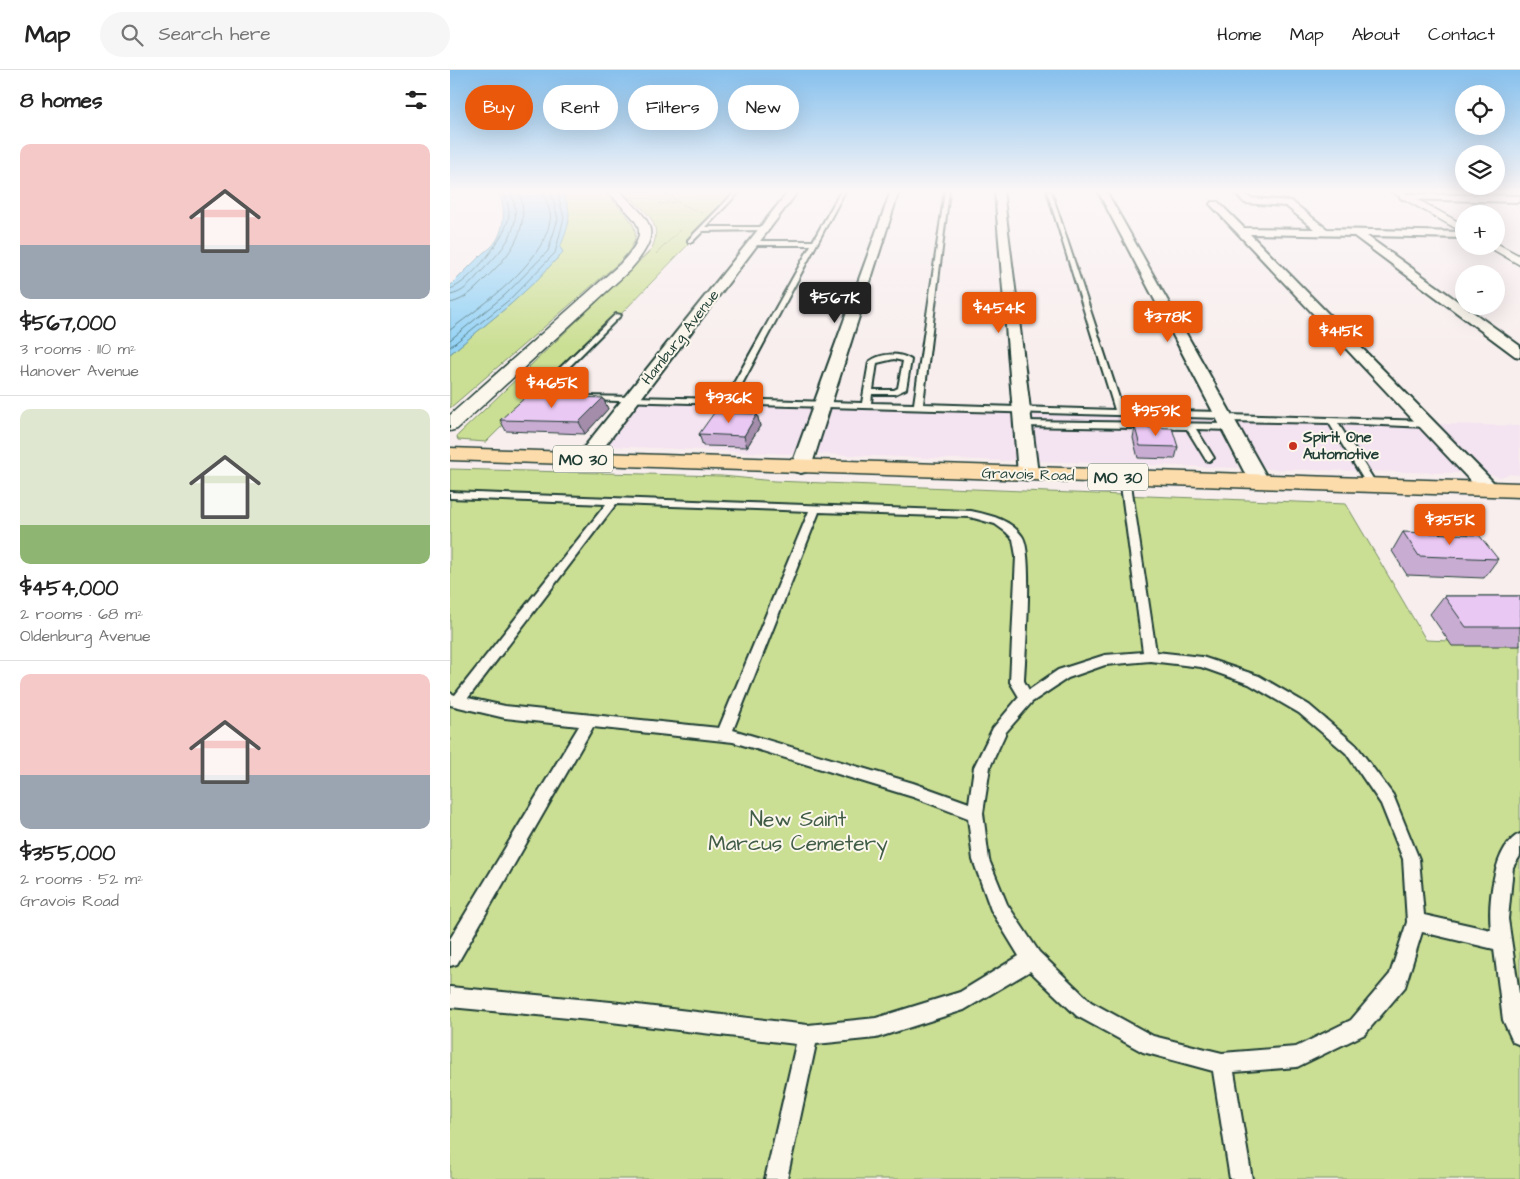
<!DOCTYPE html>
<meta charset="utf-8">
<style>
:root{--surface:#fff;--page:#f6f6f6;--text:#222;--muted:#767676;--line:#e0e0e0;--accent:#ea580c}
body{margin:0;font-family:"Architects Daughter",sans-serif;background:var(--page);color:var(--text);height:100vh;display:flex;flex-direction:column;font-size:19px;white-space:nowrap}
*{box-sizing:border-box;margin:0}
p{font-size:16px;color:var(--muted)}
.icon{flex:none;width:28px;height:28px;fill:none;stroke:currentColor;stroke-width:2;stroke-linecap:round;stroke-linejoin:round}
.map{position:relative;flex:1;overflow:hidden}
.panel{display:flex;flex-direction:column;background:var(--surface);width:450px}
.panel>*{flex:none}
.banner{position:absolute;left:15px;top:15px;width:475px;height:45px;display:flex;gap:10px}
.tools{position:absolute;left:1005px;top:15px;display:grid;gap:10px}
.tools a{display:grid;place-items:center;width:50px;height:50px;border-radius:50%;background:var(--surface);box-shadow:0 5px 20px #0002;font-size:25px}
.price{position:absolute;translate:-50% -42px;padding:0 11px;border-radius:5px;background:var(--accent);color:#fff;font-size:16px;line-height:32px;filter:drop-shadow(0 1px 2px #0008)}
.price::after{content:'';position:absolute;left:50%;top:30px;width:15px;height:11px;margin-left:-8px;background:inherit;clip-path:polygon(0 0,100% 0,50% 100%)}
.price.current{background:#222;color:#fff}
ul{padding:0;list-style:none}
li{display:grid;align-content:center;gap:10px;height:265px;padding:0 20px}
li+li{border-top:1px solid var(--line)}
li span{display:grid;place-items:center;height:155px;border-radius:10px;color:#555}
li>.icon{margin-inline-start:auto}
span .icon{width:90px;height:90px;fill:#fffc;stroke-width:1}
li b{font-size:21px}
h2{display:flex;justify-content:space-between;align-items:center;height:60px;padding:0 20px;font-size:21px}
.chip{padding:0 18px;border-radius:22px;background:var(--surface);box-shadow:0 5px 20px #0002;font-size:18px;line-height:45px}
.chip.current{background:var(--accent);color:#fff}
header{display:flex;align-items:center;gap:30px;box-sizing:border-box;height:70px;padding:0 25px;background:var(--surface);border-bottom:1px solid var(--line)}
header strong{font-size:24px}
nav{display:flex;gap:28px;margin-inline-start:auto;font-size:18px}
.search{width:350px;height:45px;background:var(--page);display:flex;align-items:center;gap:12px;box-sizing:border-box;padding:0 18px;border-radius:28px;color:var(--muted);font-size:19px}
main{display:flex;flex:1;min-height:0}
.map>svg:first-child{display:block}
</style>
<header>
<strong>Map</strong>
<div class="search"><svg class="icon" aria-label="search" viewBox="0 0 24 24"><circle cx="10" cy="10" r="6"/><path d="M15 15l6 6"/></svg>Search here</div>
<nav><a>Home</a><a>Map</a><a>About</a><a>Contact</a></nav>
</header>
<main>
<section class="panel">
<h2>8 homes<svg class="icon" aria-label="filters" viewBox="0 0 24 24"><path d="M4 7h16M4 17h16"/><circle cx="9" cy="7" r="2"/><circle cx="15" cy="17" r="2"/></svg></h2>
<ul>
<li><span style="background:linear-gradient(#f6c9c9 65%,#9aa5b1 0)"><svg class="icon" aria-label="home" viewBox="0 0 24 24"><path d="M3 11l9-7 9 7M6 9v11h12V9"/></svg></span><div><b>$567,000</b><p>3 rooms · 110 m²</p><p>Hanover Avenue</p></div></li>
<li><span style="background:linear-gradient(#dfe7d0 75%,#8fb573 0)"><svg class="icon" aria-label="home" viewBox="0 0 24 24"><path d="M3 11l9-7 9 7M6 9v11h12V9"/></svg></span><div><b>$454,000</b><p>2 rooms · 68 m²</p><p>Oldenburg Avenue</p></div></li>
<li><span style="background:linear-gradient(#f6c9c9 65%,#9aa5b1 0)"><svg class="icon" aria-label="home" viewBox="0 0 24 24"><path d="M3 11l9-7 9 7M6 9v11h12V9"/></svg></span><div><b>$355,000</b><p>2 rooms · 52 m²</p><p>Gravois Road</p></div></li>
</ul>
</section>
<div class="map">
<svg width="1070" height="1109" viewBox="0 0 1070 1109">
<rect width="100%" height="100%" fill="#f8eeee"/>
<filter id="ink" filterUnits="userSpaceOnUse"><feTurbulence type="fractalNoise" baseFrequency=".02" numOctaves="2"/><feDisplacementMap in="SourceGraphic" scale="10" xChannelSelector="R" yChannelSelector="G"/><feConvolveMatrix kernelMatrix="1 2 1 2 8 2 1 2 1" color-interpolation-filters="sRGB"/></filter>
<g filter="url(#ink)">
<g fill="#f4e3f0">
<polygon points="188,332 362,337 347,382 343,384 161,376 157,374 157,370"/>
<polygon points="382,338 561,342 566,386 565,389 559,391 370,384 365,382 364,378"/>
<polygon points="580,343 765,349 789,398 587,391"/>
<polygon points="783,344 868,347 882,350 964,352 1012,401 1007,403 818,399 811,396"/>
<polygon points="985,354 1070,356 1070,405 1060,404 1050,407 1033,403"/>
</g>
<g fill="#cbdf94" stroke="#758e64">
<path d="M111,121H153C181,150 203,161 165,196L0,338V284L62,233L110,186L109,177L119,152L114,125Z"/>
<path d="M173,121H290L171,244H166L36,372L8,370L7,367L8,365L201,180C216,152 192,139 173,121Z"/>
<polygon points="0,399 272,406 324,411 896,434 976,570 1070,574 1070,1109 0,1109"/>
</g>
<path fill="#94d2f5" stroke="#6596a8" d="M47,121H111C124,139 119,158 110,177L113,182L88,209L62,233L0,284V216L34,182C54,173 59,137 47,121Z"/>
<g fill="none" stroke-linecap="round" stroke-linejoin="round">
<g stroke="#4e7981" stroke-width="1">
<path d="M0,219C19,214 59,164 59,144C59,135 56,128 53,121"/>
<path d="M0,225C13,223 20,214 28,205C51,181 77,158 60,121"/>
<path d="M0,233C15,230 24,220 35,209C60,185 82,159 69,121"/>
<path d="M0,260C34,234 92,195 100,151C102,140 95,131 93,121"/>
<polyline points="0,270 55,225 98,181 108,149 101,121"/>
<polyline points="0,277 59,230 105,183 114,148 107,121"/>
</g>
<defs>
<g id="service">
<polygon points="286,121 290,121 256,157 314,157 316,160 253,161 242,172 238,172 238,170"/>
<path d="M391,121H395L284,329L412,333L419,292C430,283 449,282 461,290L456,319L445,324H422L421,333L464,334L495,121H499L473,334L665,340L597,121H601L673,340L773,342L777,345L977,351L981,354L977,357L888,353L927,415L922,418L917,415L879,353L775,351L771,348L133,330L132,328L136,326L275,329L361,175H303L300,173L303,171H363ZM444,289L453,291L448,318L444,320H423L427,293Z"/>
<polygon points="166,244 171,245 92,324 107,325 107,329 86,329 85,322"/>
<polygon points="573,351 780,354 784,357 780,360 746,359 764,388 759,391 756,390 737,359 570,356 570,352"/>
<path d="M675,405L680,408L706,582L752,587L809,606L859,635L906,675L943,725L969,789L974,845L1041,860C1038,835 1043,775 1070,764V786L1063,797L1058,849L1070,930V975L1063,972L1053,950L1044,879L972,862L955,917L915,964L847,997L784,1002L802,1109H780L763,1001L693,982L627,946L580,901L514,940L426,968L366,974L337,1109H315L346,974L161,952L0,937V917L161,932L358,955L426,948L510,922L569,886L541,840L523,790L518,748L463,727L283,672L143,657L7,894L0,896V869L129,656L55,648L0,635V623L5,625L156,434L0,428V422L521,441C539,445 560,449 572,466C584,481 575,586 574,611L579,620L608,600L655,585L693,582L670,408ZM166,434L359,441L269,658L55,636L18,628ZM369,442L520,447L545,454L556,462L563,469L566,486L560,612L569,627L543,658L524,697L519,733L463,713L283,660ZM700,591L751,597L799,614L849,643L896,683L931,734L953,789L957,852L940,904L901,950L846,977L772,983L703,966L641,932L589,882L557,834L539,790L533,743L540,697L556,662L582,632L618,608L655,595Z"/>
</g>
<g id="minor">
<polygon points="339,121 348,121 142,393 135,395 128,393 126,389 128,385"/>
<polygon points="441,121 449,121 361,397 358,401 351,403 344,401 341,397"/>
<polygon points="545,121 553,121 588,404 585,408 578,410 571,408 568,404"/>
<polygon points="648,121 656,121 819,411 816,415 809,417 802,415 799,411"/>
<polygon points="783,121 792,121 800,128 841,131 877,159 1014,162 1014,168 917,166 1070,276 1070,287 1065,286 904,166 800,164 1046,415 1049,419 1046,423 1039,425 1032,423 760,134 762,132 768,132 794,158 864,159 836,136 795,133"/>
<polygon points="955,124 1070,126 1070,132 952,129 950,127"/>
</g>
<g id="tertiary">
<polygon points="940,121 952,121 1014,155 1014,163"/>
<polygon points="1046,173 1070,186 1070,195 1037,176 1046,176"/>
</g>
<path id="secondary" d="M158,121H169C202,152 214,161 180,200L7,359L0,361V345L170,194C207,155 183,152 158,121Z"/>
<polygon id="primary" points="0,378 1070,413 1070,427 0,390"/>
</defs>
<use href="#service" stroke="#1f3d34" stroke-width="4"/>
<use href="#minor" stroke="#1f3d34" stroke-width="4"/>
<use href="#tertiary" stroke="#1f3d34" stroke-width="3"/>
<use href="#secondary" stroke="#1f3d34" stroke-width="3"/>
<use href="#primary" stroke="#1f3d34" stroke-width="3"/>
<g stroke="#1f3d34" stroke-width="1" stroke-dasharray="0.5 1" stroke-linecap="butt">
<polyline points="214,121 231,134 252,143"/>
<polyline points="209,134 226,132"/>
<polyline points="206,184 230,160"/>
</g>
<use href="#service" fill="#fbf7ec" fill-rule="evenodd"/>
<use href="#minor" fill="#fbf7ec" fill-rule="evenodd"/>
<use href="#tertiary" fill="#fbf7ec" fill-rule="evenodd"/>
<use href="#secondary" fill="#fbf7ec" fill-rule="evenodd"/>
<use href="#primary" fill="#fddcac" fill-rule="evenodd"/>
</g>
<g fill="#c9acd2" stroke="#1f3d34">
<polygon points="153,328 158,339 135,364 56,361 50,350"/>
<polygon points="307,344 310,356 297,377 253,376 249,364"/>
<polygon points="685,357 728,377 725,389 688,388 683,368"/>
<polygon points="953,462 1048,489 1034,508 957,505 942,481"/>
<polygon points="994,526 1070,526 1070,576 1002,576 980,544"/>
</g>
<g fill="#a48cab" stroke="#1f3d34">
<polygon points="153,328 158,339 135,364 129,352"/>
<polygon points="307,344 310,356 297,377 294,366"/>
</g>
<g fill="#eac8f4" stroke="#1f3d34">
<polygon points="78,325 153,328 129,352 50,350"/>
<polygon points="264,343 307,344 294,366 249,364"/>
<polygon points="685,357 722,358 728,377 690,376"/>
<polygon points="953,462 1029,465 1048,489 969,486"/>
<polygon points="994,526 1070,526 1070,557 1016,557"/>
</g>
</g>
<linearGradient id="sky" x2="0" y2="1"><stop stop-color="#86c0ed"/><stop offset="0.44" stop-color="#fcf7f7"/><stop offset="1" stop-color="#fcf7f7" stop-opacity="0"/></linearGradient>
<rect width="1070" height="276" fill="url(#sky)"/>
<circle fill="#c8321e" stroke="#fbf7ec" stroke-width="2" cx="843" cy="376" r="5"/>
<g text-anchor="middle" stroke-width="4" stroke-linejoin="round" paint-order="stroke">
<g font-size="15" fill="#1f3d34" stroke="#fbf7ec">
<text transform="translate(230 267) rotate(-52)" y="5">Hamburg Avenue</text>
<text transform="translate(578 404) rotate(2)" y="5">Gravois Road</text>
</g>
<g font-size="15" font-weight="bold" fill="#1f3d34" stroke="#fbf7ec" text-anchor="start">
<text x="853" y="372">Spirit One<tspan x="853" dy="17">Automotive</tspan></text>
</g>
<g fill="#fbf7ec" stroke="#61756b" stroke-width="1">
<rect x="103" y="375.5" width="60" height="27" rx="4"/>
<rect x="638" y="393.5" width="60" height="27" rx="4"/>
</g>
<g font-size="16" font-weight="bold" fill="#1f3d34">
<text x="133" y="395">MO 30</text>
<text x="668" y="413">MO 30</text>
</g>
<g font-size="21" fill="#415d47" stroke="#fbf7ec">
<text x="348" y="756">New Saint<tspan x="348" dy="24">Marcus Cemetery</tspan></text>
</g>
</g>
</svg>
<div class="tools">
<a><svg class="icon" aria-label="locate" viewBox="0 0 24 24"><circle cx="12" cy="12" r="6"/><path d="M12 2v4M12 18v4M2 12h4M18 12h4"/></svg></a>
<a><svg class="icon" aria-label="layers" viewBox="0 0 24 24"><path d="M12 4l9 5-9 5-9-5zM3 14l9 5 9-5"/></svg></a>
<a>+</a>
<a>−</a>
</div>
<b class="price current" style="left:385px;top:254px">$567K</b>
<b class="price" style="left:549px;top:264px">$454K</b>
<b class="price" style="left:718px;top:273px">$378K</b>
<b class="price" style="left:891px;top:287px">$415K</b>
<b class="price" style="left:102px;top:339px">$465K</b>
<b class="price" style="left:279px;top:354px">$936K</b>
<b class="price" style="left:706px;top:367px">$959K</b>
<b class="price" style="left:1000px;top:476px">$355K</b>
<div class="banner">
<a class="chip current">Buy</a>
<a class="chip">Rent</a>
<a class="chip">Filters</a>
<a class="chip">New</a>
</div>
</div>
</main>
